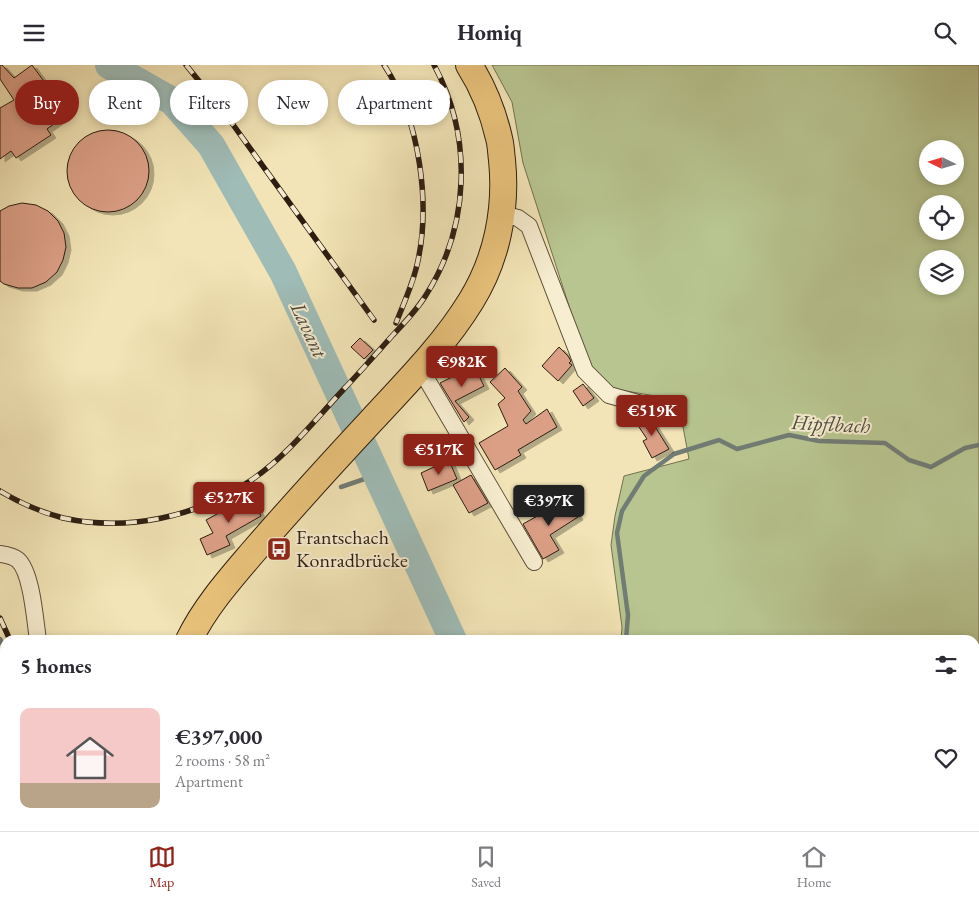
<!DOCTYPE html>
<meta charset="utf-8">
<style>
:root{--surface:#fff;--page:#f2f2f3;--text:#2b2b33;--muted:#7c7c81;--line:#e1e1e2;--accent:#8f2418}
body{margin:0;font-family:"EB Garamond",serif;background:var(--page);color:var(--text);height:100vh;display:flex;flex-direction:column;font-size:19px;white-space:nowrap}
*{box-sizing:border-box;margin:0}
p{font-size:16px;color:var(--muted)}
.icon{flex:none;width:28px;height:28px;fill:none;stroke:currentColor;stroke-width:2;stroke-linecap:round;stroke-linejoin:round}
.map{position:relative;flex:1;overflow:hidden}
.side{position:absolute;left:0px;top:570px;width:980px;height:196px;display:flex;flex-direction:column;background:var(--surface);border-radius:15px 15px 0 0;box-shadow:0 2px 8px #0003}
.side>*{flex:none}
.banner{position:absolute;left:15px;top:15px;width:500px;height:45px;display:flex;gap:10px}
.needle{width:32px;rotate:275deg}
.controls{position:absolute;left:919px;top:75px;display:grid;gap:10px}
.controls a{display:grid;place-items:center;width:45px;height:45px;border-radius:50%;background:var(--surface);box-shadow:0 2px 8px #0003;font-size:25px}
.price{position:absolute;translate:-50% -42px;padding:0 11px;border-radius:5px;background:var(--accent);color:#fff;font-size:16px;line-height:32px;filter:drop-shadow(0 1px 2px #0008)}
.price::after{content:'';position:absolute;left:50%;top:30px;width:15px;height:11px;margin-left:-8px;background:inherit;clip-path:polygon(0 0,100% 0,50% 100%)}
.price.current{background:#222;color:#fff}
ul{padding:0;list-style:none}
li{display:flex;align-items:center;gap:15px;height:125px;padding:0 20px}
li+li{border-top:1px solid var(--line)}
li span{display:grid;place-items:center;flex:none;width:140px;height:100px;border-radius:10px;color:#555}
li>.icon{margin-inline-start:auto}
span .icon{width:60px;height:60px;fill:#fffc;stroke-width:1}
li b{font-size:21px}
h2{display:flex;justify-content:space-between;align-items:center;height:60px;padding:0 20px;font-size:21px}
.pill{padding:0 18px;border-radius:22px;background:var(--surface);box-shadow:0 2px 8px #0003;font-size:18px;line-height:45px}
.pill.current{background:var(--accent);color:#fff}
header{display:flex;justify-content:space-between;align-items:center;height:65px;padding:0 20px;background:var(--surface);font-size:22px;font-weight:700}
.dock{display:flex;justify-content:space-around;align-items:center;height:70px;border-top:1px solid var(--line);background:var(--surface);font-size:14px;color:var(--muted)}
.dock a{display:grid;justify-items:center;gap:2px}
.dock .current{color:var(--accent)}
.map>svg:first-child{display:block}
</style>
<header><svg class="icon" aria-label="menu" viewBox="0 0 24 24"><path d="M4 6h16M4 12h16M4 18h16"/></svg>Homiq<svg class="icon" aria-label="search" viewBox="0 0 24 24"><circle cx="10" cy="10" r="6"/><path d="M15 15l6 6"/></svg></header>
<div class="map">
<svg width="979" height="766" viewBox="0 0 979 766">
<defs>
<filter id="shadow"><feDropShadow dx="5" dy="3" stdDeviation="0" flood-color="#0004"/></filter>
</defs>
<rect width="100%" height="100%" fill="#f2e4b6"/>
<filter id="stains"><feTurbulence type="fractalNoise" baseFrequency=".004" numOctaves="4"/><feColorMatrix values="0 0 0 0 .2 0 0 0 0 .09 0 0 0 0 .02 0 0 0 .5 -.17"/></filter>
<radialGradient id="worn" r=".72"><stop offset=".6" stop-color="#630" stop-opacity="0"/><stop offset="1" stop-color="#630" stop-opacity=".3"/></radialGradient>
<path fill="#b8c590" stroke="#727150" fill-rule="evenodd" d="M492,0H979V766H665V761H975V575H621L622,562L611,480L615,451L624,411L689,394L678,335L609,323L588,300L523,98L512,37ZM928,84H955V111H928ZM928,139H955V166H928ZM928,194H955V221H928Z"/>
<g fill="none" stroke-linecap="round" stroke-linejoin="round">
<g stroke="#717c75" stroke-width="4.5">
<polyline points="341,422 376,410"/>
<polyline points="0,574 5,584"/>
<polyline points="626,575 628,550 617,468 622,446 644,411 674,389 719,375 737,384 789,370 819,376 885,378 909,395 931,402 965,383 979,380"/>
</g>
<g stroke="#9fbcb7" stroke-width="28">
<polyline points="109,0 172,36 211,80 283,207 453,575"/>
<polyline points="519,761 521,766"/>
</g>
</g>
<g fill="#db9f86" stroke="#2d1d11" filter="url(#shadow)">
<polygon points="0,0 2,0 14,13 32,0 68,49 47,64 51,70 16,93 11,86 0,94 0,43 14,35 0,14"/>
<circle cx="108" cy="106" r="41"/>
<polygon points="22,138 36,140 48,146 58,156 64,168 66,182 63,195 57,207 46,217 32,223 18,223 4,219 0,216 0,146 9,141"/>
<polygon points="360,273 373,285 364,294 351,282"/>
<polygon points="559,282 568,291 571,296 569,298 572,300 558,316 542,301"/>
<polygon points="474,301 484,321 455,336 469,352 464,357 440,318"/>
<polygon points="505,303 522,322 518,326 531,346 523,355 526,359 547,344 557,362 518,385 521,390 495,405 479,378 508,361 498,339 505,333 490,317"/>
<polygon points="583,319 594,333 583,341 573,326"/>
<polygon points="644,350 649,352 669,384 652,393 643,376 647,374 635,356"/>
<polygon points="449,395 457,414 428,426 421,408"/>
<polygon points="471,410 488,438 469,448 453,420"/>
<polygon points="250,431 261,451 226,471 230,480 207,490 200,474 213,468 206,455"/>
<polygon points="566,434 578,452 550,470 559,485 543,494 523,459 539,450 540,451"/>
</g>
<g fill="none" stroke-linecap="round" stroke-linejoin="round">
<defs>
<g id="minor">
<polyline points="502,149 518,153 529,161 585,306 609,330 656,343"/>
<polyline points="420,303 534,497"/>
<path d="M0,489C7,490 13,491 18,495C32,508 35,556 38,575"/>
</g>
<g id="primary">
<path d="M189,575C205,542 230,514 253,487C292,442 332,398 372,355C407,317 444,280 471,236C497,194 507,144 502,95C501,88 501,80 499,73C493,47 483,22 469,0"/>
<polyline points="155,761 156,766"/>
</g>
</defs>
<use href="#minor" stroke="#5e4f3a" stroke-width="18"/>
<use href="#primary" stroke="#2d1d11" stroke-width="28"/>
<use href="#minor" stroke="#f7edd0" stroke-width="16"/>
<use href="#primary" stroke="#e9c27b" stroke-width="26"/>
<defs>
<g id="rail">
<polyline points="186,0 221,43 374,255"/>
<path d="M384,0C420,54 432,142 416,204C411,223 403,240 396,258"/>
<path d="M0,426C20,438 41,447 63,453C127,467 197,452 250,416C286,392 314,356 343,325C360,307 376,289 392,271C404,258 417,245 426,230C470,161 473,72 434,0"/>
<polyline points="0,553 10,575"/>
<polyline points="95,761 97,766"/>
</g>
</defs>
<use href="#rail" stroke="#2d1d11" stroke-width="5.5"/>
<use href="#rail" stroke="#f7edd0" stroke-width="4" stroke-dasharray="11" stroke-linecap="butt"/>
</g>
<defs>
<symbol id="bus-square" viewBox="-11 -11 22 22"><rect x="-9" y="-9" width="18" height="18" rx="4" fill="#8f2418" stroke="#f7edd0"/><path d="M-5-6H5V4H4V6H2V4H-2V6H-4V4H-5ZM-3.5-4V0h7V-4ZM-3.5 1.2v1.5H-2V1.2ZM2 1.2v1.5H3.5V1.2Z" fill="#fff"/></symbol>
</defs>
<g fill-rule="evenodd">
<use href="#bus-square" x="265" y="470" width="28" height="28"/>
</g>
<g text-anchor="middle" stroke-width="4" stroke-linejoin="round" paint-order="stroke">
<g font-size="20" fill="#2d1d11" stroke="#f7edd0" text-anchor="start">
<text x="296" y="479">Frantschach<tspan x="296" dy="23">Konradbrücke</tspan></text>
</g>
<g font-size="21" font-style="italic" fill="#4f4d43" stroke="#f7edd0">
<text transform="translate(309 265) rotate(65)" y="7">Lavant</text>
<text transform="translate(831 359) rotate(3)" y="7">Hipflbach</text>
</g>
</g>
<rect width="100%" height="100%" filter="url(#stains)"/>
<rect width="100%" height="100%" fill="url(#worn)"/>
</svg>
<div class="controls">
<a><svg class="needle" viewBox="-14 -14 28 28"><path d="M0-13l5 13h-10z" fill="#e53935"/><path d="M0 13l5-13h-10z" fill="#7c7c81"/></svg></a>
<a><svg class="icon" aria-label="locate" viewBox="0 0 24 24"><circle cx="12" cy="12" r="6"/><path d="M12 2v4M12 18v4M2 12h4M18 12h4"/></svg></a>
<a><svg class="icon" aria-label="layers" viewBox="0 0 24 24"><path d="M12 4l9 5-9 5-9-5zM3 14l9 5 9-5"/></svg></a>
</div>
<b class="price" style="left:462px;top:323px">€982K</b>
<b class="price" style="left:652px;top:372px">€519K</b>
<b class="price" style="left:439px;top:411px">€517K</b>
<b class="price" style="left:229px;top:459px">€527K</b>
<b class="price current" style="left:549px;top:462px">€397K</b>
<div class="banner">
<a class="pill current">Buy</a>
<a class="pill">Rent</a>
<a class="pill">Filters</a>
<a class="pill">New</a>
<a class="pill">Apartment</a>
</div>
<section class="side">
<h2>5 homes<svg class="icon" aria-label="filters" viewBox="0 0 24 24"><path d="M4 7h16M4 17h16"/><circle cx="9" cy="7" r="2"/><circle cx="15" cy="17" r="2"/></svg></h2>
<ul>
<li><span style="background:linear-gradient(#f6c9c9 75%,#b9a48a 0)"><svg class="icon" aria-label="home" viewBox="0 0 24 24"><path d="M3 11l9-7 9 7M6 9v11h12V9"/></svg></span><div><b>€397,000</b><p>2 rooms · 58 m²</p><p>Apartment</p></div><svg class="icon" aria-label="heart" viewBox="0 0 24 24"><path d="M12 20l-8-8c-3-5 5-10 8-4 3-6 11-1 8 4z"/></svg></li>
</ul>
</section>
</div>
<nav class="dock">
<a class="current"><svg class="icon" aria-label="map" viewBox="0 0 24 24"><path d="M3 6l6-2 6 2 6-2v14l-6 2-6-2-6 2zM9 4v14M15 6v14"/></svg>Map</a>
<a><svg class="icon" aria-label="saved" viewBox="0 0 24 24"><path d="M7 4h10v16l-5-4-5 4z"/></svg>Saved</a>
<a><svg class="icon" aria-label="home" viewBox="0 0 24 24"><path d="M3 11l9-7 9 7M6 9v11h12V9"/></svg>Home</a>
</nav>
